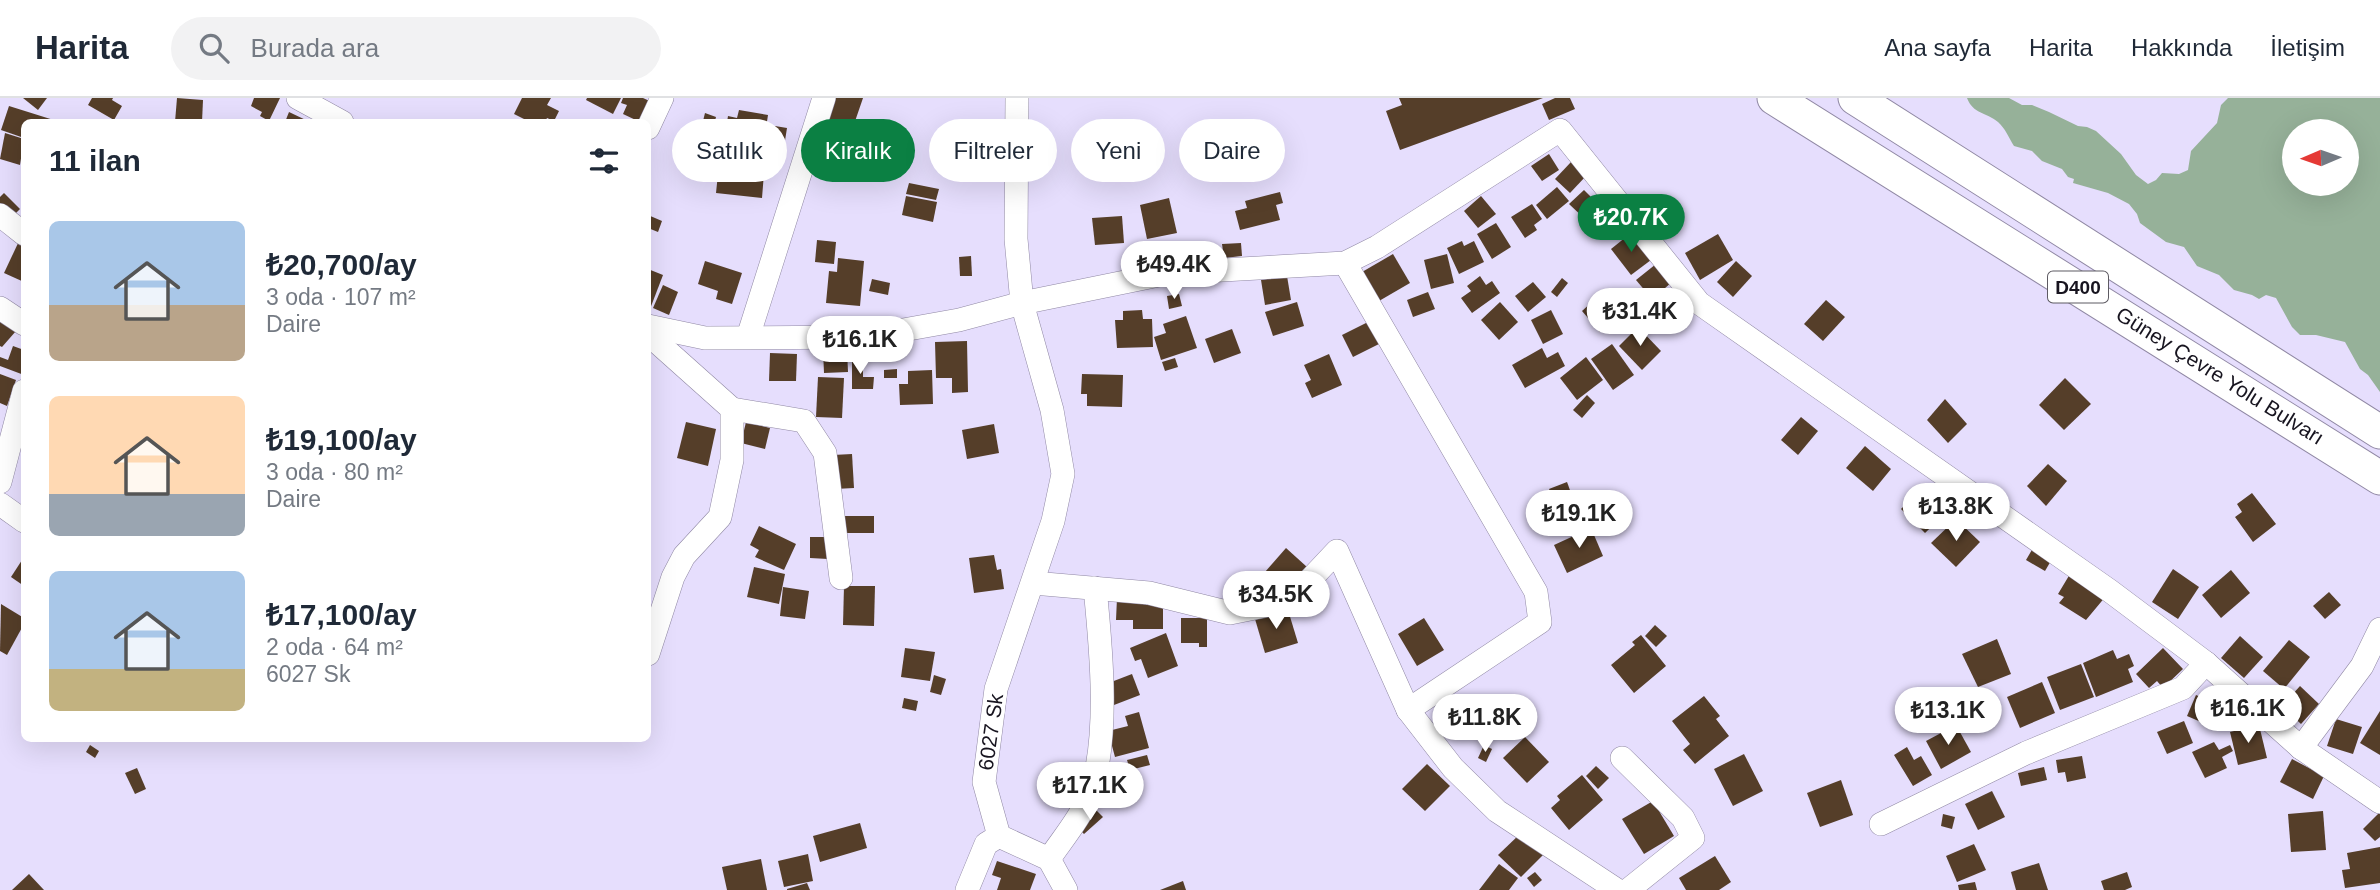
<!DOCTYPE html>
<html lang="tr">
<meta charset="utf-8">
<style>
:root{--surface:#fff;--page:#f2f2f3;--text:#1f2937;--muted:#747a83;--line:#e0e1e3;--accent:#0b8043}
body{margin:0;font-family:Arial,sans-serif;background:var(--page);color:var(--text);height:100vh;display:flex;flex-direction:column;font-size:26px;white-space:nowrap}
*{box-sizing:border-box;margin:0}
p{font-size:23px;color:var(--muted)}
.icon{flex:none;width:38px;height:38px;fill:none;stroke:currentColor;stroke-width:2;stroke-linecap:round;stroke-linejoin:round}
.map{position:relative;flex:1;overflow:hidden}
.details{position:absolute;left:21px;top:21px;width:630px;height:623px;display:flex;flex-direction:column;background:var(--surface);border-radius:10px;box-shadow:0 7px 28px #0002}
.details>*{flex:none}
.guide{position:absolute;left:672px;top:21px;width:665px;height:63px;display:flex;gap:14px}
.needle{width:46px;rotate:268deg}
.controls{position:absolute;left:2282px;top:21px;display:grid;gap:14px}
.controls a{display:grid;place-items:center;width:77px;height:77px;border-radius:50%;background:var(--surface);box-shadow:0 7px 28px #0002;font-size:35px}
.price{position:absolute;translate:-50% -60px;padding:0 16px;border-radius:24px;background:#fff;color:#222;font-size:23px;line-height:46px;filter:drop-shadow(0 2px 4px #0008)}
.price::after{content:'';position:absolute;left:50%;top:42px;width:21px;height:16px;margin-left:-10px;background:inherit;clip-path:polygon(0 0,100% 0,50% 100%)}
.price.selected{background:var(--accent);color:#fff}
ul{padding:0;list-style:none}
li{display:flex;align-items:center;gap:21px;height:175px;padding:0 28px}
li span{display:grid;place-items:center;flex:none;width:196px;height:140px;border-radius:10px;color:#555}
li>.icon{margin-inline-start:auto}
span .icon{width:84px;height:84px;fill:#fffc;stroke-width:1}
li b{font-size:30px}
h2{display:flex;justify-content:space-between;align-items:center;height:84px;padding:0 28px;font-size:30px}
.tag{padding:0 24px;border-radius:32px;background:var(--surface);box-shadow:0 7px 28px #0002;font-size:24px;line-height:63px}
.tag.selected{background:var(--accent);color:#fff}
header{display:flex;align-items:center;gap:42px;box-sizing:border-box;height:98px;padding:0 35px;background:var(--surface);border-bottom:2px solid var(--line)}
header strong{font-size:33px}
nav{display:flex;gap:38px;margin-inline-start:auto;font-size:24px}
.search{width:490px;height:63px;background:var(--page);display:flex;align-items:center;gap:18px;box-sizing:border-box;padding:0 24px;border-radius:38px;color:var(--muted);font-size:26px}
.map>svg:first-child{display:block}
</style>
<header>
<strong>Harita</strong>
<div class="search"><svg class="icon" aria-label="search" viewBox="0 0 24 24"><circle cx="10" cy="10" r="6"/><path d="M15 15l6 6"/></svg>Burada ara</div>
<nav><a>Ana sayfa</a><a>Harita</a><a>Hakkında</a><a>İletişim</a></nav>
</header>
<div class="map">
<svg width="2380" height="792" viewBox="0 0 2380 792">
<rect width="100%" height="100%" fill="#e6defd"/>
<path fill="#96b199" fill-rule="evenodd" d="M1967,0H2009L2022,7H2032L2049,14L2078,28L2087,29L2096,33L2121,56L2136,77L2148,86L2156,82L2162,75L2179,76L2188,72L2191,53L2217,25L2221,7L2228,0H2380V294L2368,277L2360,271L2345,244L2316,237H2300L2292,229L2276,200L2266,197L2259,201L2252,197L2234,192L2219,177L2197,168L2184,149L2166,144L2140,125L2137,116L2129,106L2108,95L2073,85L2074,81L2068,79L2062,71L2042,63L2032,53L2014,48C2009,40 2005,30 1998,24C1986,14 1973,16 1967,0ZM2294,33H2347V86H2294Z"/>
<g fill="#553e29">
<polygon points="23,0 47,0 38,12"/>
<polygon points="92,0 113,0 112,2 122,8 114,22 88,7"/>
<polygon points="177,0 203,2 202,24 175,24"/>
<polygon points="254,0 280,0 269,23 260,18 262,14 251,8"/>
<polygon points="522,0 551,0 547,7 559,13 554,23 547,20 545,24 530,24 514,16"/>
<polygon points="587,0 621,0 613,16 586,2"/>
<polygon points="623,0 643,0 654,5 640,24 623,16 627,7 621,5"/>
<polygon points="834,0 863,0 852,32 827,24"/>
<polygon points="1399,0 1543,0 1400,52 1386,13 1402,7"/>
<polygon points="1555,0 1570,0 1575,11 1549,22 1542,6"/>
<polygon points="9,8 60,24 24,24 24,40 1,32"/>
<polygon points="739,12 768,17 764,43 725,36 728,18 737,20"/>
<polygon points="289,14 310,24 285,24"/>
<polygon points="705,15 716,19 714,27 703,23"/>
<polygon points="775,28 787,30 784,49 766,46 767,39 773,40"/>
<polygon points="5,35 24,41 20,67 0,61"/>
<polygon points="1549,56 1559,72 1542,83 1531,68"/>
<polygon points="1571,64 1586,78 1570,95 1555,81"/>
<polygon points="719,66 748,69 748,73 764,75 762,100 716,95"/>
<polygon points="909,85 939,91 936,102 906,96"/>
<polygon points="1557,89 1569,103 1547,121 1536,107"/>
<polygon points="1584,92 1599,107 1585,121 1569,106"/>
<polygon points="1280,94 1283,105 1276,107 1280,122 1240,132 1235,113 1247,110 1245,103"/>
<polygon points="4,95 20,111 11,120 0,108 0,99"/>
<polygon points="906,98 937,104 933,124 902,117"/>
<polygon points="1481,98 1496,116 1478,130 1464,113"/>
<polygon points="1169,100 1177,135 1147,141 1140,107"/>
<polygon points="1532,106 1542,121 1534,127 1537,132 1525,140 1511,119"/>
<polygon points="648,117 662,123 658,134 648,130"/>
<polygon points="1122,118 1124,145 1095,147 1092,120"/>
<polygon points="1496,125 1511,149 1492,161 1477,136"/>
<polygon points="1631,135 1651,162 1631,177 1611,151"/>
<polygon points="1718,136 1733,162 1700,182 1685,155"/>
<polygon points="20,141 24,143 24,184 4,175"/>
<polygon points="817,142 836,144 834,166 815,164"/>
<polygon points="1462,143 1464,148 1474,143 1484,164 1459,176 1447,150"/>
<polygon points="1241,145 1242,158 1224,160 1222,146"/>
<polygon points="1393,156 1410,185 1379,203 1362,174"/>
<polygon points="1447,156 1454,185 1431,191 1424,162"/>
<polygon points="971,158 972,178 960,178 959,159"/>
<polygon points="838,160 864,163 860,208 826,205 829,173 837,174"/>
<polygon points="705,163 742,175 732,206 716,201 718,193 698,186"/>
<polygon points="1736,163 1752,178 1733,199 1717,184"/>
<polygon points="1656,166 1671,185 1652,201 1636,182"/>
<polygon points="648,171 663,177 650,211 648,210"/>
<polygon points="1287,178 1291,202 1265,207 1261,182"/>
<polygon points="1480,178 1486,187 1492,183 1500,195 1472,215 1461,200 1471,193 1467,188"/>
<polygon points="1562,180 1568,185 1557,199 1551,194"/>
<polygon points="872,181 890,185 888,197 869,193"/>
<polygon points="1533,184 1546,199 1528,214 1515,198"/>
<polygon points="663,187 678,194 669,217 653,210"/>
<polygon points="1627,191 1639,207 1629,215 1617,199"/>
<polygon points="1428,194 1435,211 1413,219 1407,202"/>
<polygon points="1603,194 1622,214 1600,234 1582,213"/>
<polygon points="1179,196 1182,208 1169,211 1167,198"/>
<polygon points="1826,202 1845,219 1823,243 1804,226"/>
<polygon points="1297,204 1304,228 1273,238 1265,214"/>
<polygon points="1500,204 1518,224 1499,242 1481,222"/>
<polygon points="1675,204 1691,209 1687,222 1671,217"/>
<polygon points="1142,212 1143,221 1152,221 1153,249 1117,250 1115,222 1123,222 1123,213"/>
<polygon points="1551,212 1563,236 1543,246 1531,222"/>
<polygon points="1186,218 1197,250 1161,262 1154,239 1166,235 1163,226"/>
<polygon points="0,219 16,233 2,249 0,248"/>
<polygon points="1372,222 1383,244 1353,259 1342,237"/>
<polygon points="1638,229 1661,253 1642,272 1619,248"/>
<polygon points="1232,231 1241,255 1214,265 1205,241"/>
<polygon points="967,243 968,294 952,295 952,280 936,280 935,244"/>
<polygon points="1612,246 1634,277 1613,292 1591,261"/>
<polygon points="13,248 24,252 24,277 0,268 0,259 8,262"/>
<polygon points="1542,250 1547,260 1558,254 1565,268 1525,290 1512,267"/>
<polygon points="823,251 847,251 848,274 824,275"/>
<polygon points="770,255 797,256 796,283 769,283"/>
<polygon points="1329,256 1342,287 1312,300 1305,285 1311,282 1304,267"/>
<polygon points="852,259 863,259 863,279 874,279 873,291 852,291"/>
<polygon points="1586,259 1603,282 1577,302 1560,280"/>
<polygon points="1175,260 1178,269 1165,273 1162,264"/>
<polygon points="897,271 897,280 884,280 884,272"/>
<polygon points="932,272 933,306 900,307 899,286 908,286 908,273"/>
<polygon points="0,276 16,282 7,308 0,305"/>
<polygon points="1082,276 1123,277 1122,309 1087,308 1087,296 1081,296"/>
<polygon points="818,279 844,280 842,320 816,319"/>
<polygon points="2065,280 2091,306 2064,332 2039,307"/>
<polygon points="1587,297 1595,305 1582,320 1573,312"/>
<polygon points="1945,301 1967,326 1948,345 1927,322"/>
<polygon points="1801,319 1818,333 1798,357 1781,342"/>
<polygon points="686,324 716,331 708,368 677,360"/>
<polygon points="746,324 770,330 765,351 741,345"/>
<polygon points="994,326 999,355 967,361 962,332"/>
<polygon points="1865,348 1891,371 1873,393 1846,370"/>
<polygon points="852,356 854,390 835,391 833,357"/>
<polygon points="2048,366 2067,383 2046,408 2027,388"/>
<polygon points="1567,384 1574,403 1557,410 1549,391"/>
<polygon points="1925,387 1950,411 1925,435 1901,411"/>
<polygon points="2252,395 2276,426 2253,444 2235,419 2242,414 2237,406"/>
<rect x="843" y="418" width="31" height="17"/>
<polygon points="1956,421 1980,444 1956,469 1931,445"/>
<polygon points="759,428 796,446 784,472 755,459 759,452 750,447"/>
<polygon points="1591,430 1603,458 1567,475 1554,447"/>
<polygon points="810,439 828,439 828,461 810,460"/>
<polygon points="1286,450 1307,469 1287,493 1265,474"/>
<polygon points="2033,450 2052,461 2045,473 2026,462"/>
<polygon points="994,457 997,472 1001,471 1004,491 974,495 969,460"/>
<polygon points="24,459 24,488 11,479"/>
<polygon points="754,469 785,476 779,506 747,499"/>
<polygon points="2173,471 2199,489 2178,521 2152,504"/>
<polygon points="2231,472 2250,495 2221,520 2202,497"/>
<polygon points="2070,476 2106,498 2086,522 2059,505 2064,499 2058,496"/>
<polygon points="844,488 875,488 874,528 843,527"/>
<polygon points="783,489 809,493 805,521 780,518"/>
<polygon points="2329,494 2341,507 2325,521 2313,508"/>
<polygon points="1117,500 1146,500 1146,507 1163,507 1163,531 1133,531 1133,522 1116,522"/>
<polygon points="1,506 24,520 24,526 7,557 0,553"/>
<polygon points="1288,512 1298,545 1265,555 1255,521"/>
<polygon points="1181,520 1207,520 1207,549 1199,549 1199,545 1181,545"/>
<polygon points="1424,520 1444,552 1417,568 1398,536"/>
<polygon points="1655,527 1667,538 1656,549 1645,538"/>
<polygon points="1166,535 1178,568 1148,580 1141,561 1135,563 1130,550"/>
<polygon points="1641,537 1666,568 1634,595 1611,567 1635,547 1632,544"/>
<polygon points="2240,538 2263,559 2244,580 2221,560"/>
<polygon points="1997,541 2011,576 1978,589 1962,556"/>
<polygon points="2289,542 2310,559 2284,591 2263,573"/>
<polygon points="905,550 935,554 930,583 901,579"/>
<polygon points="2163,550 2183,571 2163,590 2157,583 2149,590 2136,576"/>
<polygon points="2113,552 2117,561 2129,556 2134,568 2128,571 2133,584 2096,599 2083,565"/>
<polygon points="2081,566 2094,599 2060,612 2047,579"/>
<polygon points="1132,576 1140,597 1114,607 1106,586"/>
<polygon points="934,577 946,581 941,597 930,594"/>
<polygon points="2042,584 2055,615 2020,630 2007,599"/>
<polygon points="2300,588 2319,606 2301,626 2282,608"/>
<polygon points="2196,597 2210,603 2201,624 2187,618"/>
<polygon points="1704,598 1720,618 1716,621 1729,638 1695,666 1683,652 1690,646 1672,623"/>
<polygon points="904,600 918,603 916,613 902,610"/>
<polygon points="2217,602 2231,608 2221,631 2207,625"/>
<polygon points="2380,613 2380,657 2360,645"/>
<polygon points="1139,614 1149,650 1115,659 1108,633 1128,628 1125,618"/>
<polygon points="2336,621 2362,629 2353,656 2327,648"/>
<polygon points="2184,623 2193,645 2167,656 2157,634"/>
<polygon points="1956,627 1971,654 1941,671 1926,643"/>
<polygon points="2259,627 2267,660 2238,667 2230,634"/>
<polygon points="1525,639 1549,664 1527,685 1503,660"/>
<polygon points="2214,644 2219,652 2230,647 2233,653 2222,659 2227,670 2205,680 2192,654"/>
<polygon points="90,647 99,653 95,660 86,654"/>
<polygon points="1484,647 1492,651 1486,664 1478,660"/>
<polygon points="1907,649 1914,662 1921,658 1932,677 1913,688 1894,657"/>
<polygon points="1744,656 1763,693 1733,708 1714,671"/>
<polygon points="1147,657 1150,667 1130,672 1127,662"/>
<polygon points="2082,658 2086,680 2067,684 2065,674 2058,675 2056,662"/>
<polygon points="2292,661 2324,678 2313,701 2280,684"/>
<polygon points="1427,666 1450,688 1425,713 1402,691"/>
<polygon points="1596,668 1609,680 1598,691 1586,678"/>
<polygon points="2044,669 2047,682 2021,688 2018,675"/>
<polygon points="137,670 146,691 135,696 125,675"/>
<polygon points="1582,677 1603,702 1569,732 1551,710 1560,702 1557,698"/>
<polygon points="1841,682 1853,717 1820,729 1807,695"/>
<polygon points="1992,693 2005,719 1978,732 1965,706"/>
<polygon points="1653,703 1674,738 1644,756 1622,721"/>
<polygon points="1095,711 1103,719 1084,736 1076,728"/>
<polygon points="2323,713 2326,752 2291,754 2288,716"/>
<polygon points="2380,714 2380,739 2375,743 2363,731"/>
<polygon points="1943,716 1955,719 1952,731 1941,728"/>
<polygon points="860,725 867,750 820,764 813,738"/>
<polygon points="1521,735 1543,757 1521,779 1498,757"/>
<polygon points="1974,746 1986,772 1957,784 1946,758"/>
<polygon points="2380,749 2380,785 2345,790 2342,772 2350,771 2347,755"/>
<polygon points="808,756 813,783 784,789 778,763"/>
<polygon points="1715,758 1731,784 1719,792 1686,792 1679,780"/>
<polygon points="761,761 767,792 727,792 722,769"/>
<polygon points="997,763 1036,776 1030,792 997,792 1001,780 992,777"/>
<polygon points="2039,765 2048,792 2016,792 2011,774"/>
<polygon points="1499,766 1518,780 1509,792 1479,792"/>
<polygon points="1535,774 1542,782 1534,789 1527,780"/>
<polygon points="2127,774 2132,789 2125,792 2104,792 2101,783"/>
<polygon points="29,776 44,792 12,792"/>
<polygon points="1183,783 1186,792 1160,792"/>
<polygon points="1975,784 1977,792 1959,792 1958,787"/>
<polygon points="807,785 810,792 787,792 787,791"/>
</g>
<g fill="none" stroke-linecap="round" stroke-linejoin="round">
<defs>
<g id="minor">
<polyline points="298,0 342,24"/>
<polyline points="1017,0 1016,141 1022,205 1052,312 1063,376 1053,423 996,591 984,684 999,738 1049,761 1066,792"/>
<polyline points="648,30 662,0"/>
<polyline points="0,117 24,136"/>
<polyline points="1345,165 1536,494 1540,524 1408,612"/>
<polyline points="0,210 24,226"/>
<polyline points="648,228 705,240 864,239 959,222 1022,205 1169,175 1345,165 1377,149 1560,32 1699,205 2110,493 2206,565 2301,650 2380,704"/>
<polyline points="648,236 732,311 732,362 720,419 684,458 673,479 648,556"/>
<polyline points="748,239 824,0"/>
<polyline points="732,311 804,323 825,355 841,480"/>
<polyline points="0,384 24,293"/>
<polyline points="0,406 24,423"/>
<polyline points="1033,485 1149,495 1230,515 1290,503 1337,453 1408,612 1453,670 1497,713 1617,792"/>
<polyline points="2301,650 2362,568 2380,531"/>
<polyline points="1622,660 1683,720 1693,740 1628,792"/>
<polyline points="1881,726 2026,655 2183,590 2206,565"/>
<path d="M1049,761C1061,743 1078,723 1087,703C1111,649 1101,549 1095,490"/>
<polyline points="967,792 986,746 999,738"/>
</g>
<g id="highway">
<polyline points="1774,0 2380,380"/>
<polyline points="1855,0 2380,334"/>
</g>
</defs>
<use href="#minor" stroke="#9088a4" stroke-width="24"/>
<use href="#highway" stroke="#9088a4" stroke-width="35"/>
<use href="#minor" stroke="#fff" stroke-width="23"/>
<use href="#highway" stroke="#fff" stroke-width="33"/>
</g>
<g text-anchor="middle" stroke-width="7" stroke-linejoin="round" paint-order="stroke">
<rect fill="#fff" stroke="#5d5a62" stroke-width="2" x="2048" y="173.5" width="60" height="31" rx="5"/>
<g font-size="19" font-weight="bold" fill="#17141f">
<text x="2078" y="196">D400</text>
</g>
<g font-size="21" fill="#17141f" stroke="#fff">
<text transform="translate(2220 278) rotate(32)" y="7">Güney Çevre Yolu Bulvarı</text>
<text transform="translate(991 634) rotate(-82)" y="7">6027 Sk</text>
</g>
</g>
</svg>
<div class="controls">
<a><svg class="needle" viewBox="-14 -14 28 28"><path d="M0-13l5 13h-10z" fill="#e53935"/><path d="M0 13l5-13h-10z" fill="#747a83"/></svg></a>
</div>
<b class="price selected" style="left:1631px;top:156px">₺20.7K</b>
<b class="price" style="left:1174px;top:203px">₺49.4K</b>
<b class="price" style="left:1640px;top:250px">₺31.4K</b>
<b class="price" style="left:860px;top:278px">₺16.1K</b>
<b class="price" style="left:1956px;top:445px">₺13.8K</b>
<b class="price" style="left:1579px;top:452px">₺19.1K</b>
<b class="price" style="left:1276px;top:533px">₺34.5K</b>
<b class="price" style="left:2248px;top:647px">₺16.1K</b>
<b class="price" style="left:1948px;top:649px">₺13.1K</b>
<b class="price" style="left:1485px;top:656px">₺11.8K</b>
<b class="price" style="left:1090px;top:724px">₺17.1K</b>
<div class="guide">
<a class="tag">Satılık</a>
<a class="tag selected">Kiralık</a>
<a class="tag">Filtreler</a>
<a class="tag">Yeni</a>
<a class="tag">Daire</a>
</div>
<section class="details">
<h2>11 ilan<svg class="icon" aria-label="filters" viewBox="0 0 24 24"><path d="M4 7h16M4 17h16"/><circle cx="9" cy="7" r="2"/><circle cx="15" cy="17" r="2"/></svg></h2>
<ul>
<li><span style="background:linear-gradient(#a9c7e8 60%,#b9a48a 0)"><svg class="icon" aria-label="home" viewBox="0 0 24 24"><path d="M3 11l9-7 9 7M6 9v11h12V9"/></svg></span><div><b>₺20,700/ay</b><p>3 oda · 107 m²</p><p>Daire</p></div></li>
<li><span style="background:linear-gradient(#ffd9b3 70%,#9aa5b1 0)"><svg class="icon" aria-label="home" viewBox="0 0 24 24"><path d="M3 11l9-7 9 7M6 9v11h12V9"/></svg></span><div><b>₺19,100/ay</b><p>3 oda · 80 m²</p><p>Daire</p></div></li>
<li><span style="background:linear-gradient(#a9c7e8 70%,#c2b280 0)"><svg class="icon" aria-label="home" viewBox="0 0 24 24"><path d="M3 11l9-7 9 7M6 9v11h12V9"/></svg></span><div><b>₺17,100/ay</b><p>2 oda · 64 m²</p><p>6027 Sk</p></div></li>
</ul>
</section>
</div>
